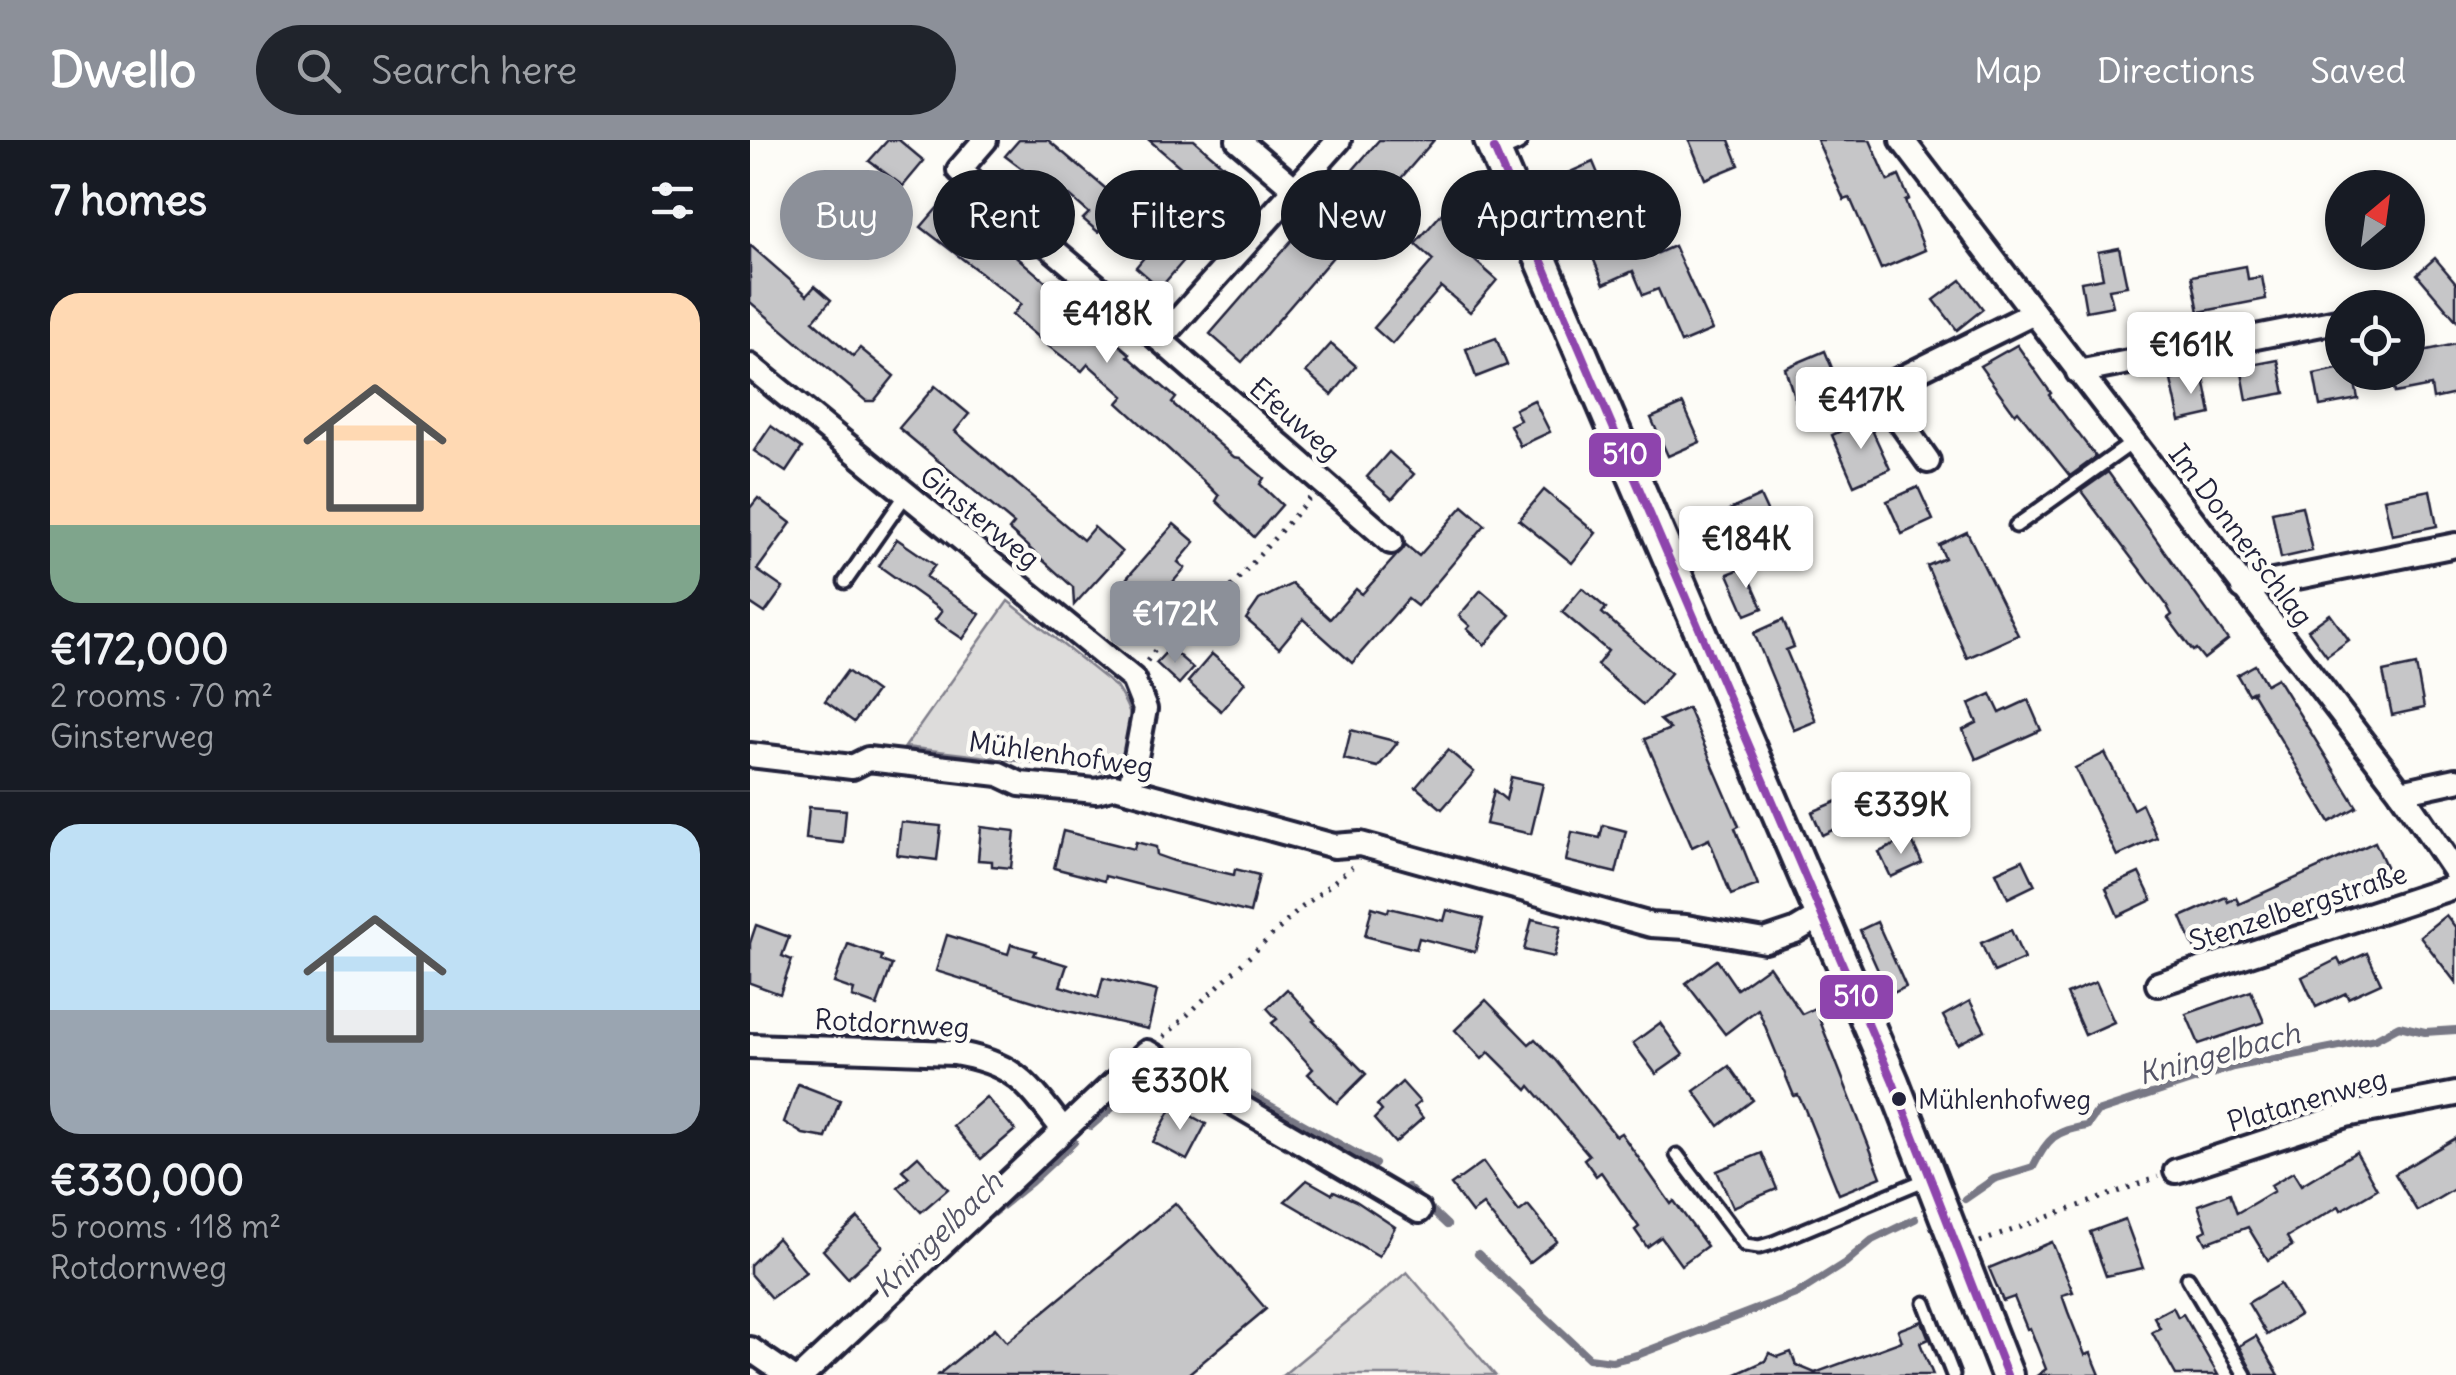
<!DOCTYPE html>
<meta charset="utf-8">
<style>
:root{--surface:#171b24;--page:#20242c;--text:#f1f3f6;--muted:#9ea1a6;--line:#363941;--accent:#8c9099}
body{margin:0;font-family:Delius,sans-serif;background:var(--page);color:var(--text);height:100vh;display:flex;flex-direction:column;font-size:38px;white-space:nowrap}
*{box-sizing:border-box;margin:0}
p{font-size:32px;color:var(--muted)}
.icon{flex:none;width:55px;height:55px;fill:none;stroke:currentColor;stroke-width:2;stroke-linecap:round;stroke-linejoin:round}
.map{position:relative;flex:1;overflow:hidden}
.panel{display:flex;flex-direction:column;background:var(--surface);width:750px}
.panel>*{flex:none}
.hud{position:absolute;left:30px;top:30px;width:950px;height:90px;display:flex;gap:20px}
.needle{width:65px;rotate:29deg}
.buttons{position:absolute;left:1575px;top:30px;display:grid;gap:20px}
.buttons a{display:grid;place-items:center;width:100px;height:100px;border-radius:50%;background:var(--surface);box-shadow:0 5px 15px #0003;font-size:50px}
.price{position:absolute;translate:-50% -85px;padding:0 22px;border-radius:10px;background:#fff;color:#222;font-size:32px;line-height:65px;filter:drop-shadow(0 2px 5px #0008)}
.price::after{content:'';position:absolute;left:50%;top:60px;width:30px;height:22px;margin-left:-15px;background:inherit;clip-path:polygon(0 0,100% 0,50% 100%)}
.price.active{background:var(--accent);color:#fff}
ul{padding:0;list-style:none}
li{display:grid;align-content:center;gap:20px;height:530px;padding:0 50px}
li+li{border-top:2px solid var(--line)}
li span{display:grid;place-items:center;height:310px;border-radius:30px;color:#555}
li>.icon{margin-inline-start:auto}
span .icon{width:180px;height:180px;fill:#fffc;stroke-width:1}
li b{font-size:42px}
h2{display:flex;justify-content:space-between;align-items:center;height:120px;padding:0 50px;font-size:42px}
.pill{padding:0 35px;border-radius:45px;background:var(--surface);box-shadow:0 5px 15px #0003;font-size:35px;line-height:90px}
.pill.active{background:var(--accent);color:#fff}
header{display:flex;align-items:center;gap:60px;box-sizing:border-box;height:140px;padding:0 50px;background:var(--accent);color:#fff}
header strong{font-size:48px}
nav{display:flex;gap:55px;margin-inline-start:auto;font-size:35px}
.search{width:700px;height:90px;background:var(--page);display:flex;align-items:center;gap:25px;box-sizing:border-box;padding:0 35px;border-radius:55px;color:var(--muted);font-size:38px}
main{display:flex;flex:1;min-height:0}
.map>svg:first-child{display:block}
</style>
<header>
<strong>Dwello</strong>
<div class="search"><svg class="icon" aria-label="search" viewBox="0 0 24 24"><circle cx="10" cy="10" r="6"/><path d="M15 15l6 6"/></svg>Search here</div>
<nav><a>Map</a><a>Directions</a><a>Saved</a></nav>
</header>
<main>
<section class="panel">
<h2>7 homes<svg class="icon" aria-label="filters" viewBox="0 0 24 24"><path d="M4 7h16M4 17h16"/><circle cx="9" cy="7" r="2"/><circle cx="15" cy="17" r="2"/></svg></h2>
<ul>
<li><span style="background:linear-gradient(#ffd9b3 75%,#7fa58c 0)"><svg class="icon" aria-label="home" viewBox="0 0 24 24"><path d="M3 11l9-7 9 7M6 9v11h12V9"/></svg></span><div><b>€172,000</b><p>2 rooms · 70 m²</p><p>Ginsterweg</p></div></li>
<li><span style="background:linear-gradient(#bfe0f5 60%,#9aa5b1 0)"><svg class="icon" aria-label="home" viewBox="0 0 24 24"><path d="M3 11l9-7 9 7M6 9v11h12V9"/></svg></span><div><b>€330,000</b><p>5 rooms · 118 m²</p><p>Rotdornweg</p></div></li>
</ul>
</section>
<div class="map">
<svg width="1706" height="1235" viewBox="0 0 1706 1235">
<rect width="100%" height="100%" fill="#fdfcf7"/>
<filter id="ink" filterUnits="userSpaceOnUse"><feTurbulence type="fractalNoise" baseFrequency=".01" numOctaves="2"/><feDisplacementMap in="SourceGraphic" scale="20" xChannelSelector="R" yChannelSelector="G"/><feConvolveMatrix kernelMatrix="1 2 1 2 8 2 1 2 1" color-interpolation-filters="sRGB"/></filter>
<g filter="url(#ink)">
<g fill="#dddcdb" stroke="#807f8b" stroke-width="2.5">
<path d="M258,461L366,547C387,579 392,606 360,632L155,607Z"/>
<polygon points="657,1132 745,1235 533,1235"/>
</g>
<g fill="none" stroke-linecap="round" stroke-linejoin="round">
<g stroke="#787885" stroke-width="8">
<polyline points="425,913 625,1024"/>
<polyline points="341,986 401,934"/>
<polyline points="657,1047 697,1085"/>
<path d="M1215,1059L1244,1039L1283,1027C1297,999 1305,990 1337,986L1347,972L1483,927L1625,899L1649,886L1675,892L1706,890"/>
<polyline points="233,1081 280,1043 324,1002"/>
<polyline points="728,1114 839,1218 862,1221 887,1215 1048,1153 1095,1123 1122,1100 1165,1079"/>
<polyline points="119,1185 135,1176 152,1154"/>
</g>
</g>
<g fill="#c6c6c8" stroke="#22223b" stroke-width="2.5">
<polygon points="138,0 149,0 174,21 153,46 119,21"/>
<polygon points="269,0 298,0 437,117 410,148 386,127 397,114 358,81 348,92 333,79 339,73 298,37 292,44 255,16"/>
<polygon points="399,0 444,0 490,40 468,66 438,40 441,36"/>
<polygon points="629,0 684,0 492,222 460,194"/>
<polygon points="939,0 979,0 989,25 955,39"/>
<polygon points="1067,0 1120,0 1138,41 1149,36 1159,59 1155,61 1175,110 1131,129 1100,58 1094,60"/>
<polygon points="843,22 875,98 897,89 908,113 924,106 962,190 931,203 908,149 893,155 883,131 854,144 809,37"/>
<polygon points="195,59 210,72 212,70 380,214 378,216 426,258 422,263 484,317 490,318 514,338 510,344 532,365 504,397 466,361 469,356 459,346 368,263 374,256 338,224 332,231 297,205 262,175 271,164 171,87"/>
<polygon points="693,72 713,89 704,100 706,104 747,140 720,172 691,147 642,204 624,188 683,120 665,104"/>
<polygon points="0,105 57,155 65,146 81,160 63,181 103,216 110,208 144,236 124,261 116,261 0,162"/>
<polygon points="1369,108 1377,146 1359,149 1363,166 1336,171 1331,142 1353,138 1348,112"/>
<polygon points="1685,118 1706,143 1706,180 1667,134"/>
<polygon points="1496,126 1498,139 1512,137 1516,159 1449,172 1442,136"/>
<polygon points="1211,140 1233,169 1207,190 1184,160"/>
<polygon points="746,198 757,225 726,237 716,209"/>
<polygon points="581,204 606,226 582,255 556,232"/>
<polygon points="1706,204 1706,254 1683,259 1681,246 1645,253 1641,232 1658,232 1658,214"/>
<polygon points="1267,205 1301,253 1299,255 1346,317 1320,336 1268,271 1265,274 1230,226"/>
<polygon points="1075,211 1091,250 1048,269 1035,228"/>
<polygon points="1528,220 1535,253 1497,260 1491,227"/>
<polygon points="1592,228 1592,232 1603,232 1608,259 1570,266 1564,234"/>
<polygon points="1453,233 1461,274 1430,281 1421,240"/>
<polygon points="185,246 219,274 205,291 333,400 344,387 372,412 324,465 323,447 259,390 264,384 149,288"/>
<polygon points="784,260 800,292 770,306 760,285 770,280 765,269"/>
<polygon points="933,264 950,302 918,316 901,278"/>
<polygon points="1117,279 1140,329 1104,345 1082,295"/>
<polygon points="21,286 52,308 36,332 4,311"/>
<polygon points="639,312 664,334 642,359 617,337"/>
<polygon points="1358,332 1478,500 1454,519 1446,509 1443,511 1430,494 1418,478 1422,475 1416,464 1331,351"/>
<polygon points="1168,347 1183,380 1152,394 1137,361"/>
<polygon points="794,350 846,393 822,423 769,380"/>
<polygon points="1680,350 1687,386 1642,395 1634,359"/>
<polygon points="1010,356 1023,384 992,398 979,370"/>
<polygon points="8,358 41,383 7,430 33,448 15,473 0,463 0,368"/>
<polygon points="713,366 735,385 667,466 658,459 602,523 553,479 529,508 496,479 509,460 542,444 580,479 606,449 612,454 656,405 669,416"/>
<polygon points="1552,366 1562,411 1531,418 1522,372"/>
<polygon points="424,384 445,402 428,422 435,428 405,463 377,438"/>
<polygon points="1217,392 1268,495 1217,518 1177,426 1195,418 1189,405"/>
<polygon points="147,399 185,425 176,437 230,474 213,499 185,480 192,471 129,426"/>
<polygon points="995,427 1013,468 996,475 978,434"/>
<polygon points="832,448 856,468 852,473 921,533 893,565 847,525 858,511 812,472"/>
<polygon points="731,450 760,475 735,505 717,489 720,486 709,476"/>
<polygon points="1580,474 1599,500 1577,516 1558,490"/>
<polygon points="1033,480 1044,507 1036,510 1066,581 1044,590 1004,493"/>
<polygon points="420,508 443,528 429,544 406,523"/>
<polygon points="462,514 495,542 471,571 438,542"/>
<polygon points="1505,525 1516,544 1527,538 1607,667 1580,682 1502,552 1505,551 1498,554 1487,535"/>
<polygon points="1666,525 1674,568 1642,575 1633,532"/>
<polygon points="97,531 126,552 104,582 75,561"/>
<polygon points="1241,554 1250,573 1278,560 1291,590 1226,619 1213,590 1227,583 1219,564"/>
<polygon points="938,568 989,686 985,688 1008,745 981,755 959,699 942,707 895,599 920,589 910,580"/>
<polygon points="601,590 648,602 628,627 594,619"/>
<polygon points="698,610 724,632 692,669 666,647"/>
<polygon points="1355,613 1383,669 1392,664 1407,698 1367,716 1325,628"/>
<polygon points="761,637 793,644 781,694 736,684 744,650 756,660"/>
<polygon points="1088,661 1098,683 1072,695 1062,672"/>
<polygon points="59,667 96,670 93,703 56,699"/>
<polygon points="151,682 191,686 187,720 147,715"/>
<polygon points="853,685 876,691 866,733 816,721 822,692 850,698"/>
<polygon points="231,687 265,691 261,728 242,726 242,721 228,720"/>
<polygon points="313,691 384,709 386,702 406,707 407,715 424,721 484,735 485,729 509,735 500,773 355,736 354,741 304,728"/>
<polygon points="1160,697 1172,723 1141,737 1129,712"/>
<polygon points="1625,702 1641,737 1584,764 1582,759 1525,784 1522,778 1446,812 1431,777 1476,757 1478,762 1486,758 1489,764"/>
<polygon points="1273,720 1285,745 1258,758 1246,732"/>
<polygon points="1389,733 1402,760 1368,776 1356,748"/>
<polygon points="622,767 638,772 639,768 694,781 697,770 733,779 725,812 669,798 666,809 615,796"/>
<polygon points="1696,775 1706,788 1706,843 1670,796"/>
<polygon points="782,779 811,786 804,817 774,810"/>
<polygon points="1127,782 1156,847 1139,855 1110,790"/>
<polygon points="6,785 39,797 32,816 42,820 30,854 0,843 0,803"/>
<polygon points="1261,790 1274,819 1244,832 1231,803"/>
<polygon points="197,795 258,814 261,804 286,811 284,815 317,825 310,846 348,858 353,838 407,851 398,889 309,869 186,831"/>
<polygon points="98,804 132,816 131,821 142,825 127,866 102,857 104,850 84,843"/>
<polygon points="1617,813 1631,843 1598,858 1596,853 1566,867 1552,837 1588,819 1591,825"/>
<polygon points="967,820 987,849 1019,826 1052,874 1065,868 1131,1037 1089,1054 1054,967 1048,955 1044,956 1008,869 975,894 936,843"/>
<polygon points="1346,842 1364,882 1335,895 1317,854"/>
<polygon points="537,849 565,880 563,881 616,934 587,963 558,934 563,929 522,883 527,879 517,868"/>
<polygon points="1501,851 1514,882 1449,904 1436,874"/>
<polygon points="736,860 779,904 785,899 806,921 866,996 871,993 921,1064 924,1061 957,1106 931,1125 911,1097 897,1107 885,1090 889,1087 851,1032 846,1036 834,1019 839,1015 780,946 777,950 739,912 732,919 705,890"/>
<polygon points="1220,861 1235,890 1208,904 1193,876"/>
<polygon points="910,883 933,915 906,934 883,903"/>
<polygon points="979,926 1003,960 969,986 944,951"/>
<polygon points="652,942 670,962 664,967 673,978 645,1003 624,979 632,971 627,965"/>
<polygon points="48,944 90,960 76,998 53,994 34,982"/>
<polygon points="236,957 265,990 231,1019 203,986"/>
<polygon points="423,966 456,984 437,1020 403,1002"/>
<polygon points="1706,998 1706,1048 1667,1071 1645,1034"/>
<polygon points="1606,1012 1627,1049 1591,1070 1589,1066 1537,1097 1542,1106 1518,1120 1498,1087 1456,1103 1451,1093 1457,1090 1448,1065 1480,1053 1487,1073 1524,1051 1521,1045 1543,1032 1551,1045"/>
<polygon points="1012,1013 1027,1049 983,1067 967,1031"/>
<polygon points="168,1016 198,1049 171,1072 148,1047 159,1037 152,1030"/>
<polygon points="733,1022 769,1072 778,1065 807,1101 779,1123 733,1065 722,1073 701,1045"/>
<polygon points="557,1040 582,1054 584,1051 606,1061 645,1087 629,1116 535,1061"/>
<polygon points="425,1063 516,1169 437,1235 188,1235 245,1188 257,1202"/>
<polygon points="108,1078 133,1106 98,1138 73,1110"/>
<polygon points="1375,1079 1393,1128 1356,1136 1340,1092"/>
<polygon points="27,1098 56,1132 21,1158 0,1134 0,1125"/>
<polygon points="1302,1102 1323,1152 1312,1155 1318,1172 1335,1215 1341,1213 1350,1235 1288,1235 1296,1229 1280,1188 1277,1189 1264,1157 1253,1161 1239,1128"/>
<polygon points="1530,1144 1549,1175 1517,1195 1498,1163"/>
<polygon points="1423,1167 1428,1177 1433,1174 1468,1235 1426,1235 1402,1192 1410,1188 1404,1177"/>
<polygon points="1172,1181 1179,1199 1170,1203 1183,1235 984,1235 1015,1221 1019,1213 1028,1217 1041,1212 1046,1225 1065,1233 1152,1201 1148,1190"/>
<polygon points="1506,1196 1529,1235 1504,1235 1489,1206"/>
</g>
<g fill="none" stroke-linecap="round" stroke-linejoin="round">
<defs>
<g id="lane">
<polyline points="1266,386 1382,303"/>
<polyline points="95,442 155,356"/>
<polyline points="927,1015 995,1105 1009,1107 1023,1103 1177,1039"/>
<polyline points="1438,1138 1495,1235"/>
<polyline points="1175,1163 1203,1235"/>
</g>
<g id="street">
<polyline points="235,0 209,30 410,200 589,0"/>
<polyline points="488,0 544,48"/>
<polyline points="1152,0 1651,652 1706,733"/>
<polyline points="744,9 765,0"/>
<polyline points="410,200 641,402"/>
<polyline points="0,226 383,539 395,569 380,649"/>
<polyline points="1328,232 1592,180"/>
<polyline points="1178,321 1128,250 1284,173"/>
<polyline points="1493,448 1706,405"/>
<polyline points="0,615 102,627 118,619 249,634 270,644 346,651 365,646 584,706 610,704 625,708 901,785 936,787 1015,801 1045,791 1072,775"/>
<polyline points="1651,652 1706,640"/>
<polyline points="1408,844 1706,746"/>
<path d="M0,906L204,913C264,923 276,942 312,988"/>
<polyline points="1426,1031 1596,975 1706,954"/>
<polyline points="0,1209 38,1235"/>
<polyline points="53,1235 397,912 669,1071"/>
</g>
<polyline id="secondary" points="740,0 1143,942 1257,1235"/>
</defs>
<use href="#lane" stroke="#22223b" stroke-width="19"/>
<use href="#street" stroke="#22223b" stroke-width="30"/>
<use href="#secondary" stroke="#22223b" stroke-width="38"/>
<g stroke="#22223b" stroke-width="5" stroke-dasharray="2.5 8" stroke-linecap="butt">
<polyline points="397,521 411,502 443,490 560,358"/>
<polyline points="414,897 550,769 602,727"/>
<polyline points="1230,1102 1408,1037"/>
</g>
<use href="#lane" stroke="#fdfcf7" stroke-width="11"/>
<use href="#street" stroke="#fdfcf7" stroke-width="22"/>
<use href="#secondary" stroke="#fdfcf7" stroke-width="30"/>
<defs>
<polyline id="bus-1" points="744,9 1143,942 1257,1235"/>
</defs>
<use href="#bus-1" stroke="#fdfcf7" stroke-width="15"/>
<use href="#bus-1" stroke="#8e44ad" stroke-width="8"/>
</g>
</g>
<circle fill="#22223b" stroke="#fdfcf7" stroke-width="4" cx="1149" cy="959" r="9"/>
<g text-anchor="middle" stroke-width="9" stroke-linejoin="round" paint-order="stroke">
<g font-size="26" fill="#22223b" stroke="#fdfcf7" text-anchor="start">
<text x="1168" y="969">Mühlenhofweg</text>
</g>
<g font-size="28" fill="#22223b" stroke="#fdfcf7">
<text transform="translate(545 279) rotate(41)" y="10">Efeuweg</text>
<text transform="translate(230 377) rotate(39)" y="10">Ginsterweg</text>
<text transform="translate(1491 395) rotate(53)" y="10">Im Donnerschlag</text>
<text transform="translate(311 614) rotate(8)" y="10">Mühlenhofweg</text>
<text transform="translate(1548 767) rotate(-18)" y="10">Stenzelbergstraße</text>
<text transform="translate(142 883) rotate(3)" y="10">Rotdornweg</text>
<text transform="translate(1557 960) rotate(-16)" y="10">Platanenweg</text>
</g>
<g font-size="30" font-style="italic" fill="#545466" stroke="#fdfcf7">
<text transform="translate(1469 914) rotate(-15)" y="10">Kningelbach</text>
<text transform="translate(188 1095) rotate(-44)" y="10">Kningelbach</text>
</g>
</g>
<g stroke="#fdfcf7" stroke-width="4">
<rect x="837" y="291" width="76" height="48" rx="10" fill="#8e44ad"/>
<rect x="1068" y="833" width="77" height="48" rx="10" fill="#8e44ad"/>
</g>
<g font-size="28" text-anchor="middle" font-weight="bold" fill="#fff">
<text x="875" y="324">510</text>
<text x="1106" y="866">510</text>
</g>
</svg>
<div class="buttons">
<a><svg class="needle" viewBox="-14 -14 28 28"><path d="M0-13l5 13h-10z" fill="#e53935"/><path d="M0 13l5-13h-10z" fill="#9ea1a6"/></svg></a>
<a><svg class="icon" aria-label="locate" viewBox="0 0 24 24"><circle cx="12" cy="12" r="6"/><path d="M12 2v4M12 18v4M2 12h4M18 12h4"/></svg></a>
</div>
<b class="price" style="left:357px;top:226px">€418K</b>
<b class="price" style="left:1441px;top:257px">€161K</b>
<b class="price" style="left:1111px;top:312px">€417K</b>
<b class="price" style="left:996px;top:451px">€184K</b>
<b class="price active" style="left:425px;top:526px">€172K</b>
<b class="price" style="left:1151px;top:717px">€339K</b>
<b class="price" style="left:430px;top:993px">€330K</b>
<div class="hud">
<a class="pill active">Buy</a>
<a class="pill">Rent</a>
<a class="pill">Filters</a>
<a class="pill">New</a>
<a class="pill">Apartment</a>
</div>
</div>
</main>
